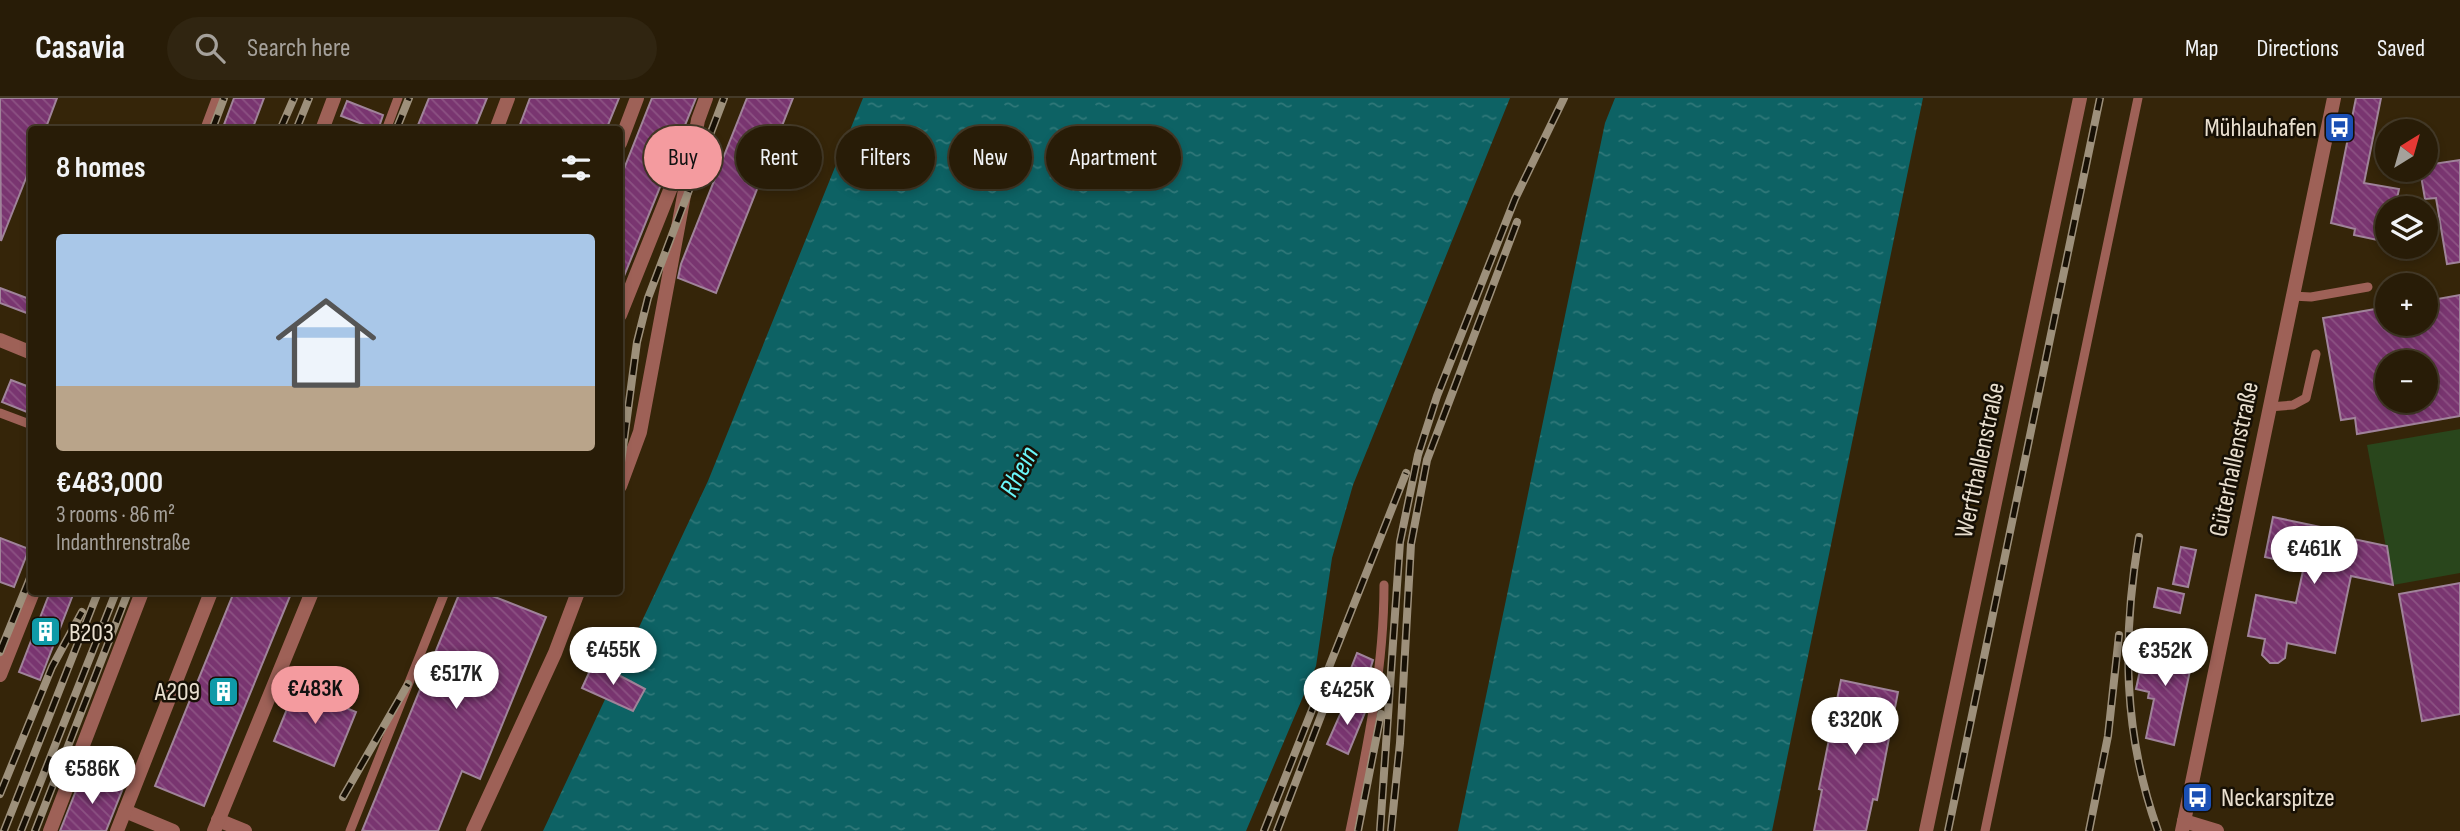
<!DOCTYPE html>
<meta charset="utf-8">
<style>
:root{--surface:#281c07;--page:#302511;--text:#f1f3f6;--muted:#a5a19b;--line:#443a28;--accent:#f49b9f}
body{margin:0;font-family:"Sofia Sans Condensed",sans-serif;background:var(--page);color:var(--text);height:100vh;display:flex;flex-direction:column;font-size:26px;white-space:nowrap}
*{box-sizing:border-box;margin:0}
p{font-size:23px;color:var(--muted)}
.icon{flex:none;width:38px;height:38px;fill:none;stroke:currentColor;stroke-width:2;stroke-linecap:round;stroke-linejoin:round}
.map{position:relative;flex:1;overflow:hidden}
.side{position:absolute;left:28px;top:28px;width:595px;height:469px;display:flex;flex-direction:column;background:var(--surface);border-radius:7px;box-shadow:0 4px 10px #0003,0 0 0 2px var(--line)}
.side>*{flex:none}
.top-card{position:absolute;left:644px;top:28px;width:665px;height:63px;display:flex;gap:14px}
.needle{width:46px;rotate:37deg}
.controls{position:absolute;left:2375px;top:21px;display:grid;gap:14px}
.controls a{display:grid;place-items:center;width:63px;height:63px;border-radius:50%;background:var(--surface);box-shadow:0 4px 10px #0003,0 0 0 2px var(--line);font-size:35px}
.price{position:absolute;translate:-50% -60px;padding:0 16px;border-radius:24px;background:#fff;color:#222;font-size:23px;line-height:46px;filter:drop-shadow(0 2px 4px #0008)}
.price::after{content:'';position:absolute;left:50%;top:42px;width:21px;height:16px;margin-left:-10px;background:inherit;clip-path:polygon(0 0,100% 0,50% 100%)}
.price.current{background:var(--accent);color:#111}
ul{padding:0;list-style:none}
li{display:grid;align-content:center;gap:14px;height:371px;padding:0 28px}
li span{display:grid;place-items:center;height:217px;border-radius:7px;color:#555}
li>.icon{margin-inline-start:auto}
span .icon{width:126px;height:126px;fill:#fffc;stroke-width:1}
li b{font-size:30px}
h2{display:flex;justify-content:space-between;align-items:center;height:84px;padding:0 28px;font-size:30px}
.chip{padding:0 24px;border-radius:32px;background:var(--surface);box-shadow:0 4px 10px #0003,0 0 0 2px var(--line);font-size:24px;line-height:63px}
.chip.current{background:var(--accent);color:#111}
header{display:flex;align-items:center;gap:42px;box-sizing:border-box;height:98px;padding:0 35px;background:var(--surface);border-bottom:2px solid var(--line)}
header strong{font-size:33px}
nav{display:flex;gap:38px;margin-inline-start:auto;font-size:24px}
.search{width:490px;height:63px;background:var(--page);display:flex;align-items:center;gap:18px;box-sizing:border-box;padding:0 24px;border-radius:38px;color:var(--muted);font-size:26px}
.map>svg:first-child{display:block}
</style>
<header>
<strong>Casavia</strong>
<div class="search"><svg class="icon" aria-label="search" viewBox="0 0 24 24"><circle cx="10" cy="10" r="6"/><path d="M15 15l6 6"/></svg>Search here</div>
<nav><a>Map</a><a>Directions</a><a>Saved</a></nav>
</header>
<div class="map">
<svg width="2460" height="733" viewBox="0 0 2460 733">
<defs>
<pattern id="water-ripples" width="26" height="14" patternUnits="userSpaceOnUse" patternTransform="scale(1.75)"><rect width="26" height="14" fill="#0d6264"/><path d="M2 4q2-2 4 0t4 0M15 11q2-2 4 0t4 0" fill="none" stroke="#307879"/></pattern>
<pattern id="building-back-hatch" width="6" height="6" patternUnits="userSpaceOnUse" patternTransform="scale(1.75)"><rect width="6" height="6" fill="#793570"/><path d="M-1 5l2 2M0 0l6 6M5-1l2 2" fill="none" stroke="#8c5283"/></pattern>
</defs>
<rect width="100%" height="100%" fill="#352509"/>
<polygon fill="#29461c" points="2460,331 2460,475 2393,487 2367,347"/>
<g fill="url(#water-ripples)">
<polygon points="863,0 1510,0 1353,387 1332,460 1316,568 1246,733 543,733 708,383"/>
<polygon points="1615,0 1923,0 1772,733 1458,733 1605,25"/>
</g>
<g fill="url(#building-back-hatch)" stroke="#a0839a" stroke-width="2" fill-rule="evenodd">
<polygon points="0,0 57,0 45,32 32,32 32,65 1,143"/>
<polygon points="234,0 264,0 252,32 222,32"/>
<polygon points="429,0 487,0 474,32 416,32"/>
<polygon points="530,0 619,0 606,32 518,32"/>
<polygon points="652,0 696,0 620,188 620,81"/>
<polygon points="747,0 793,0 716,195 678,180 681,166"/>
<polygon points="2356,0 2381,0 2364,85 2399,91 2395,110 2387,110 2387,144 2354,137 2355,131 2331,125"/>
<polygon points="347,3 383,17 378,32 341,18"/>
<polygon points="2460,62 2460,164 2447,166 2436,100 2425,101 2420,72 2426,72 2426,67"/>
<polygon points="0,190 32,202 32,217 0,205"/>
<path d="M2460,197V318L2357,336L2355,320L2341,322L2323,220L2387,209V226H2426V203ZM2387,264H2426V303H2387Z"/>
<polygon points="11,282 32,290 32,316 2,304"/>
<polygon points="2273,419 2340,433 2339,438 2387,448 2393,487 2351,478 2335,555 2287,545 2285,560 2278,565 2270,565 2262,557 2265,541 2248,538 2256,497 2296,505 2304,468 2265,459"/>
<polygon points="0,440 29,451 14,489 0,484"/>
<polygon points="2181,449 2196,452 2188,489 2173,486"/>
<polygon points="2460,485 2460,616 2422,623 2399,496"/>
<polygon points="2158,490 2184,496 2180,515 2154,509"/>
<polygon points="50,494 74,494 40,582 19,574"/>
<polygon points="234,494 279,494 290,498 204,708 155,688"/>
<polygon points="460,494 482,494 546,519 480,681 462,673 438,733 362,733"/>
<polygon points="2146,544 2194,554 2174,647 2146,640 2154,601 2148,600 2149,594 2136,591"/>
<polygon points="1357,555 1373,562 1360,604 1341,596"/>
<polygon points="594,564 645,591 633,613 582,590"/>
<polygon points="1841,582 1898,594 1877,702 1873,701 1866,733 1814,733 1822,692 1819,691"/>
<polygon points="296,589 356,614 334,668 274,643"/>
<polygon points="1346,603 1366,612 1348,656 1327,646"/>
<polygon points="83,675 123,690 106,733 60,733"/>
</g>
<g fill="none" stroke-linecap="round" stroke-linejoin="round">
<g stroke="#9e6157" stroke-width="9">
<polyline points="386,32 398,0"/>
<polyline points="2292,198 2311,199 2368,189"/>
<polyline points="2269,309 2293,307 2306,300 2316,256"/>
<polyline points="0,315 32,327"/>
<polyline points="350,733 445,494"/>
<path d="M1350,733C1367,651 1384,571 1384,487"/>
<polyline points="1985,733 2138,0"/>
</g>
<g stroke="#9e6157" stroke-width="14">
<polyline points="207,32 219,0"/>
<polyline points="322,32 334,0"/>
<polyline points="496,32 508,0"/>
<polyline points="620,45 637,0"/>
<polyline points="620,217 686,52"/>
<polyline points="0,242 32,255"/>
<polyline points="620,388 640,334 698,22 706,0"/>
<polyline points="0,577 33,494"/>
<polyline points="125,713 173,733"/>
<polyline points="218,722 245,733"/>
<polyline points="2184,723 2217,733"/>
<polyline points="50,733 142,494"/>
<polyline points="117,733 211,494"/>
<polyline points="214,733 312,494"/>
<polyline points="473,733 555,555 578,494"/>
<polyline points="1926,733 2080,0"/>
<polyline points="2182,733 2334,0"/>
</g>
<defs>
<g id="rail">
<polyline points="212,32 224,0"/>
<polyline points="280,32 294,0"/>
<polyline points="296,32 309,0"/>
<polyline points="396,32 409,0"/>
<polyline points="620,372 637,244 648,200 724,0"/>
<path d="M2139,439C2122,540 2123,636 2158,733"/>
<polyline points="0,554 32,475"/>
<polyline points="0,696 52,569 82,514"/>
<polyline points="343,699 408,586"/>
<polyline points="4,733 98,494"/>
<polyline points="21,733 116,494"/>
<polyline points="35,733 128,494"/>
<polyline points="1264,733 1406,375"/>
<polyline points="1277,733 1332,589"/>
<polyline points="1358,733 1381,616"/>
<polyline points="1380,733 1400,444 1418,357 1437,298 1515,101 1564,0"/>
<polyline points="1391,733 1400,645 1411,446 1427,362 1517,124"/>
<polyline points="1948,733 2100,0"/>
<polyline points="2089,733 2108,638 2119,537"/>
</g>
</defs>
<use href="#rail" stroke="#9d907b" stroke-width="8"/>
<use href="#rail" stroke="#171005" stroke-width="5" stroke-dasharray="16" stroke-linecap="butt"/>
</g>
<defs>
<symbol id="bus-square" viewBox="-11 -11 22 22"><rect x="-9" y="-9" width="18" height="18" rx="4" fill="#1a4fb4" stroke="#171005"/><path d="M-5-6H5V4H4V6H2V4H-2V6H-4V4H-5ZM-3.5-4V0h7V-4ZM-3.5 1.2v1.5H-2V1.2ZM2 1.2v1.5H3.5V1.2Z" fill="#fff"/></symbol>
<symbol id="building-square" viewBox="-11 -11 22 22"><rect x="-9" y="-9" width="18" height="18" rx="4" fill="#0f9aa8" stroke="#171005"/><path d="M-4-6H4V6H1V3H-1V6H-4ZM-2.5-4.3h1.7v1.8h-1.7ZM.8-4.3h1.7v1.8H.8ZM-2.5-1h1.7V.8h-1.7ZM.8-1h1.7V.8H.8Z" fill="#fff"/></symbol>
</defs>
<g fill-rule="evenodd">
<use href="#bus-square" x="2322" y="12" width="35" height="35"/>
<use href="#building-square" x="28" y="516" width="35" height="35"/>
<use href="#building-square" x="206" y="576" width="35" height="35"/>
<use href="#bus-square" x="2180" y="682" width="35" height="35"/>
</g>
<g text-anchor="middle" stroke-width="5" stroke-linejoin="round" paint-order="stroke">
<g font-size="26" fill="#e9dfcf" stroke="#171005" text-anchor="end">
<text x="2317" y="38">Mühlauhafen</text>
<text x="69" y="543" text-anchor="start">B203</text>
<text x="200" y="602">A209</text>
<text x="2221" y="708" text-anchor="start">Neckarspitze</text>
</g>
<g font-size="26" fill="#e9dfcf" stroke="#171005">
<text transform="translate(2233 361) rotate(-78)" y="9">Güterhallenstraße</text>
<text transform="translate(1979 362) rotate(-78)" y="9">Werfthallenstraße</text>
</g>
<g font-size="28" font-style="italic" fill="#6af7fb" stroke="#171005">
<text transform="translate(1018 373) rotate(-63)" y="10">Rhein</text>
</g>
</g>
</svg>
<div class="controls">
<a><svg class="needle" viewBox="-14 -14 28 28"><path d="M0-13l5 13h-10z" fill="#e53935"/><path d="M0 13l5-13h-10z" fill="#a5a19b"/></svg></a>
<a><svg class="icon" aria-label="layers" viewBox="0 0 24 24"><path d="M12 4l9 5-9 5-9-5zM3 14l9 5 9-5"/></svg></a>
<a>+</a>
<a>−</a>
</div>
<b class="price" style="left:2314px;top:488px">€461K</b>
<b class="price" style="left:613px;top:589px">€455K</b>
<b class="price" style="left:2165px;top:590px">€352K</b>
<b class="price" style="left:456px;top:613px">€517K</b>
<b class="price current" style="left:315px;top:628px">€483K</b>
<b class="price" style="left:1347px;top:629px">€425K</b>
<b class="price" style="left:1855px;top:659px">€320K</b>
<b class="price" style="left:92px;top:708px">€586K</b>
<div class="top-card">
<a class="chip current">Buy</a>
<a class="chip">Rent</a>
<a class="chip">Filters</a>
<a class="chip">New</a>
<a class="chip">Apartment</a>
</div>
<section class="side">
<h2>8 homes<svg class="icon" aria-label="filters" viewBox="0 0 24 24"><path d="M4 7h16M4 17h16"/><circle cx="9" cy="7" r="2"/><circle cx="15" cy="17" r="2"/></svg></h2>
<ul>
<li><span style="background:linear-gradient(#a9c7e8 70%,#b9a48a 0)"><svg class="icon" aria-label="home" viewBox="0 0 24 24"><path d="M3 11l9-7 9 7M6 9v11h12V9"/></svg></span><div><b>€483,000</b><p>3 rooms · 86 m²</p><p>Indanthrenstraße</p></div></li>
</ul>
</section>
</div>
